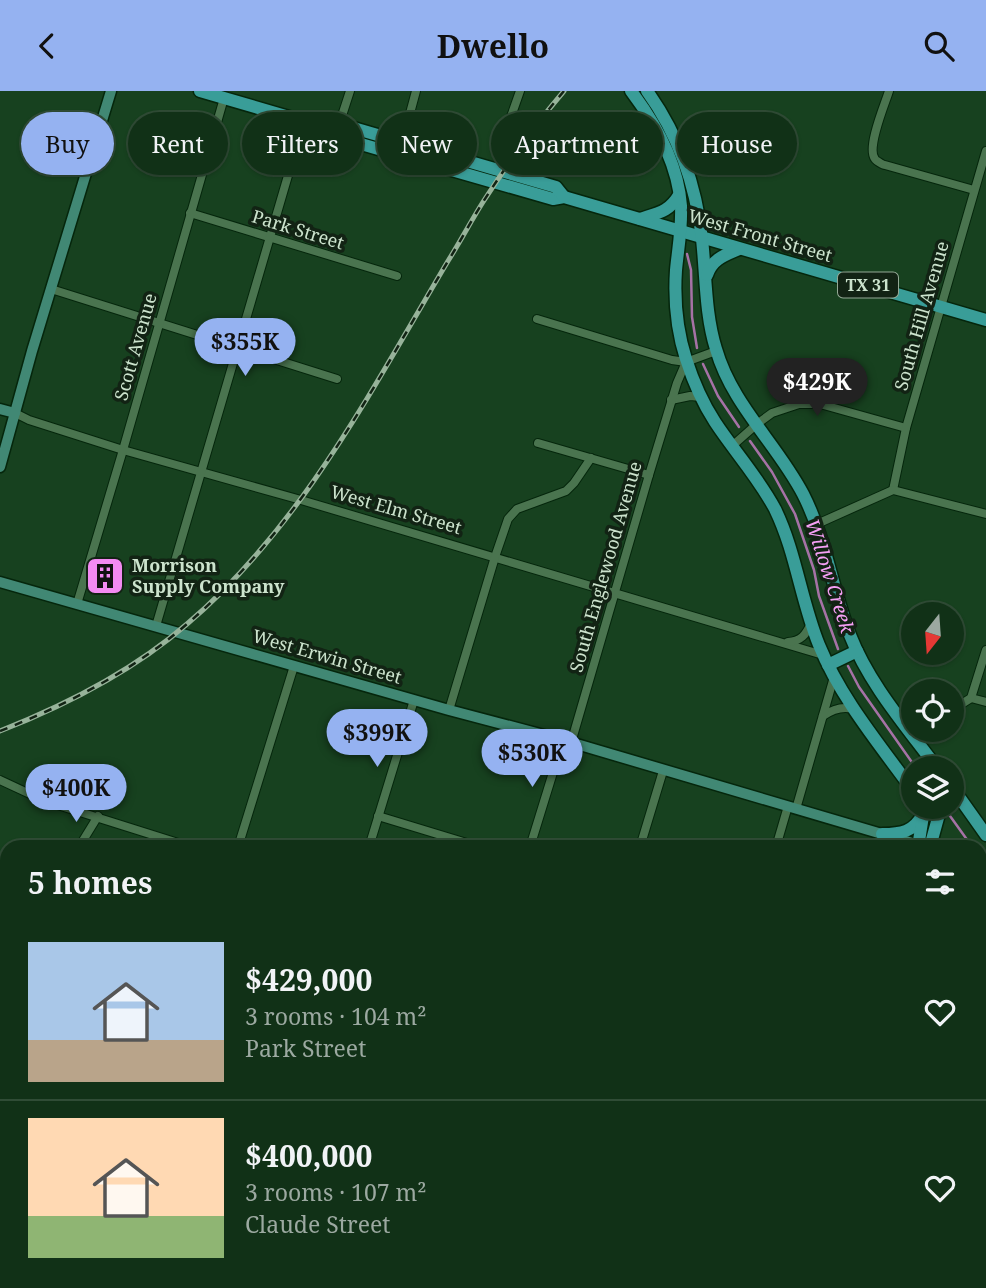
<!DOCTYPE html>
<meta charset="utf-8">
<style>
:root{--surface:#113117;--page:#1a3920;--text:#f1f3f6;--muted:#9ca9a1;--line:#304c36;--accent:#95b2f1}
body{margin:0;font-family:"Noto Serif",serif;background:var(--page);color:var(--text);height:100vh;display:flex;flex-direction:column;font-size:26px;white-space:nowrap}
*{box-sizing:border-box;margin:0}
p{font-size:23px;color:var(--muted)}
.icon{flex:none;width:38px;height:38px;fill:none;stroke:currentColor;stroke-width:2;stroke-linecap:round;stroke-linejoin:round}
.map{position:relative;flex:1;overflow:hidden}
.details{position:absolute;left:0px;top:749px;width:987px;height:448px;display:flex;flex-direction:column;background:var(--surface);border-radius:21px 21px 0 0;box-shadow:0 2px 5px #0004,0 0 0 2px var(--line)}
.details>*{flex:none}
.guide{position:absolute;left:21px;top:21px;width:945px;height:63px;display:flex;gap:14px}
.needle{width:46px;rotate:197deg}
.fabs{position:absolute;left:901px;top:511px;display:grid;gap:14px}
.fabs a{display:grid;place-items:center;width:63px;height:63px;border-radius:50%;background:var(--surface);box-shadow:0 2px 5px #0004,0 0 0 2px var(--line);font-size:35px}
.price{position:absolute;translate:-50% -60px;padding:0 16px;border-radius:24px;background:var(--accent);color:#111;font-size:23px;line-height:46px;filter:drop-shadow(0 2px 4px #0008)}
.price::after{content:'';position:absolute;left:50%;top:42px;width:21px;height:16px;margin-left:-10px;background:inherit;clip-path:polygon(0 0,100% 0,50% 100%)}
.price.on{background:#222;color:#fff}
ul{padding:0;list-style:none}
li{display:flex;align-items:center;gap:21px;height:175px;padding:0 28px}
li+li{border-top:2px solid var(--line)}
li span{display:grid;place-items:center;flex:none;width:196px;height:140px;border-radius:0px;color:#555}
li>.icon{margin-inline-start:auto}
span .icon{width:84px;height:84px;fill:#fffc;stroke-width:1}
li b{font-size:30px}
h2{display:flex;justify-content:space-between;align-items:center;height:84px;padding:0 28px;font-size:30px}
.pill{padding:0 24px;border-radius:32px;background:var(--surface);box-shadow:0 2px 5px #0004,0 0 0 2px var(--line);font-size:24px;line-height:63px}
.pill.on{background:var(--accent);color:#111}
header{display:flex;justify-content:space-between;align-items:center;height:91px;padding:0 28px;background:var(--accent);color:#111;font-size:32px;font-weight:700}
.map>svg:first-child{display:block}
</style>
<header><svg class="icon" aria-label="back" viewBox="0 0 24 24"><path d="M15 5l-7 7 7 7"/></svg>Dwello<svg class="icon" aria-label="search" viewBox="0 0 24 24"><circle cx="10" cy="10" r="6"/><path d="M15 15l6 6"/></svg></header>
<div class="map">
<svg width="986" height="1197" viewBox="0 0 986 1197">
<rect width="100%" height="100%" fill="#17411f"/>
<g fill="none" stroke-linecap="round" stroke-linejoin="round">
<g stroke="#a672a6" stroke-width="2.5">
<polyline points="687,163 691,179 692,226 697,257"/>
<polyline points="703,273 718,305 739,336"/>
<polyline points="750,350 772,381 795,423 814,479 819,505 838,558"/>
<polyline points="848,575 859,596 916,677"/>
<polyline points="945,718 968,750"/>
<polyline points="980,877 984,889 980,923"/>
<polyline points="980,927 986,933"/>
</g>
<defs>
<g id="street">
<path d="M889,0C885,13 866,57 875,68C875,69 883,74 885,74L974,99"/>
<polyline points="409,26 416,0"/>
<polyline points="507,37 520,0"/>
<polyline points="337,40 350,0"/>
<polyline points="190,122 397,185"/>
<polyline points="51,198 337,288"/>
<polyline points="537,228 672,269 686,271 716,260"/>
<polyline points="671,309 690,305 701,306"/>
<polyline points="15,322 29,329 123,359 301,409 823,564"/>
<polyline points="538,352 649,384"/>
<polyline points="732,355 757,333 772,322 799,313 820,313 906,337"/>
<polyline points="893,399 906,337 986,60"/>
<polyline points="817,433 893,399 986,423"/>
<polyline points="77,513 123,359 224,7"/>
<polyline points="156,535 304,30"/>
<path d="M788,551C801,550 806,544 811,532"/>
<polyline points="971,607 986,611"/>
<polyline points="449,619 495,466 508,428 517,418 566,400 574,392 591,367"/>
<polyline points="952,619 971,607 986,559"/>
<path d="M823,625C833,618 842,615 853,618"/>
<polyline points="913,645 923,639"/>
<polyline points="571,652 649,384 677,292 686,271"/>
<polyline points="0,689 45,710 191,756"/>
<polyline points="796,718 834,586"/>
<polyline points="378,725 480,756"/>
<polyline points="79,756 98,725"/>
<polyline points="238,756 294,575"/>
<polyline points="369,756 414,609"/>
<polyline points="530,756 563,649"/>
<polyline points="640,756 663,680"/>
<polyline points="776,756 788,715"/>
<polyline points="0,884 7,873"/>
<polyline points="0,957 7,959"/>
<polyline points="0,1055 7,1057"/>
<polyline points="980,1070 986,1075"/>
<polyline points="0,1146 7,1124"/>
<polyline points="649,1190 671,1197"/>
<polyline points="127,1197 129,1190"/>
<polyline points="234,1197 237,1190"/>
<polyline points="504,1197 506,1190"/>
<polyline points="643,1197 645,1190"/>
</g>
<g id="secondary">
<polyline points="0,318 15,322"/>
<polyline points="0,376 32,260 111,0"/>
<polyline points="0,491 449,619 563,649 926,756"/>
<polyline points="980,769 986,770"/>
<polyline points="0,1120 7,1124"/>
<polyline points="149,1190 166,1197"/>
</g>
<g id="primary">
<polyline points="200,0 337,40 347,49 553,108 564,106 986,229"/>
<path d="M631,0C656,33 678,73 681,115C682,137 678,158 676,179C674,209 677,240 686,268C693,290 702,311 715,331C734,360 758,386 775,418C796,461 801,510 819,554C841,608 880,654 914,701"/>
<path d="M647,0C678,43 696,95 702,148C706,184 705,223 716,258C732,314 777,353 803,403C826,448 832,498 850,544C869,593 906,635 937,677"/>
<polyline points="337,40 350,36 556,96 564,106"/>
<path d="M640,128C658,122 669,121 679,104"/>
<path d="M707,184C712,168 725,164 739,158"/>
<polyline points="828,574 857,560"/>
<polyline points="952,696 986,744"/>
<path d="M882,743C901,743 914,741 923,723"/>
<polyline points="918,756 923,725"/>
<polyline points="930,756 941,716"/>
<polyline points="785,1197 787,1190"/>
</g>
</defs>
<use href="#street" stroke="#05260c" stroke-width="10"/>
<use href="#secondary" stroke="#05260c" stroke-width="13"/>
<use href="#primary" stroke="#05260c" stroke-width="15"/>
<use href="#street" stroke="#4a744f" stroke-width="8"/>
<use href="#secondary" stroke="#418874" stroke-width="10"/>
<use href="#primary" stroke="#399d98" stroke-width="12"/>
<defs>
<path id="rail" d="M0,640C66,614 133,580 187,533C302,435 372,298 448,170C460,151 471,130 483,111C508,72 534,35 564,0"/>
</defs>
<use href="#rail" stroke="#97b39a" stroke-width="5"/>
<use href="#rail" stroke="#122314" stroke-width="2.5" stroke-dasharray="8" stroke-linecap="butt"/>
</g>
<defs>
<symbol id="building-square" viewBox="-11 -11 22 22"><rect x="-9" y="-9" width="18" height="18" rx="4" fill="#f38af2" stroke="#122314"/><path d="M-4-6H4V6H1V3H-1V6H-4ZM-2.5-4.3h1.7v1.8h-1.7ZM.8-4.3h1.7v1.8H.8ZM-2.5-1h1.7V.8h-1.7ZM.8-1h1.7V.8H.8Z" fill="#111"/></symbol>
</defs>
<g fill-rule="evenodd">
<use href="#building-square" x="83" y="463" width="44" height="44"/>
</g>
<g text-anchor="middle" stroke-width="7" stroke-linejoin="round" paint-order="stroke">
<rect fill="#122314" stroke="#94a996" stroke-width="2" x="838" y="181.5" width="60" height="25" rx="5"/>
<g font-size="16" font-weight="bold" fill="#cce3cd">
<text x="868" y="200">TX 31</text>
</g>
<g font-size="18" fill="#cce3cd" stroke="#122314">
<text transform="translate(298 139) rotate(17)" y="6">Park Street</text>
<text transform="translate(760 145) rotate(16)" y="6">West Front Street</text>
<text transform="translate(922 225) rotate(-74)" y="6">South Hill Avenue</text>
<text transform="translate(136 256) rotate(-74)" y="6">Scott Avenue</text>
<text transform="translate(396 419) rotate(16)" y="6">West Elm Street</text>
<text transform="translate(606 476) rotate(-74)" y="6">South Englewood Avenue</text>
<text transform="translate(327 566) rotate(16)" y="6">West Erwin Street</text>
</g>
<g font-size="18" font-weight="bold" fill="#cce3cd" stroke="#122314" text-anchor="start">
<text x="132" y="481">Morrison<tspan x="132" dy="21">Supply Company</tspan></text>
</g>
<g font-size="19" font-style="italic" fill="#f6a0f5" stroke="#122314">
<text transform="translate(830 485) rotate(72)" y="7">Willow Creek</text>
</g>
</g>
</svg>
<div class="fabs">
<a><svg class="needle" viewBox="-14 -14 28 28"><path d="M0-13l5 13h-10z" fill="#e53935"/><path d="M0 13l5-13h-10z" fill="#9ca9a1"/></svg></a>
<a><svg class="icon" aria-label="locate" viewBox="0 0 24 24"><circle cx="12" cy="12" r="6"/><path d="M12 2v4M12 18v4M2 12h4M18 12h4"/></svg></a>
<a><svg class="icon" aria-label="layers" viewBox="0 0 24 24"><path d="M12 4l9 5-9 5-9-5zM3 14l9 5 9-5"/></svg></a>
</div>
<b class="price" style="left:245px;top:287px">$355K</b>
<b class="price on" style="left:817px;top:327px">$429K</b>
<b class="price" style="left:377px;top:678px">$399K</b>
<b class="price" style="left:532px;top:698px">$530K</b>
<b class="price" style="left:76px;top:733px">$400K</b>
<div class="guide">
<a class="pill on">Buy</a>
<a class="pill">Rent</a>
<a class="pill">Filters</a>
<a class="pill">New</a>
<a class="pill">Apartment</a>
<a class="pill">House</a>
</div>
<section class="details">
<h2>5 homes<svg class="icon" aria-label="filters" viewBox="0 0 24 24"><path d="M4 7h16M4 17h16"/><circle cx="9" cy="7" r="2"/><circle cx="15" cy="17" r="2"/></svg></h2>
<ul>
<li><span style="background:linear-gradient(#a9c7e8 70%,#b9a48a 0)"><svg class="icon" aria-label="home" viewBox="0 0 24 24"><path d="M3 11l9-7 9 7M6 9v11h12V9"/></svg></span><div><b>$429,000</b><p>3 rooms · 104 m²</p><p>Park Street</p></div><svg class="icon" aria-label="heart" viewBox="0 0 24 24"><path d="M12 20l-8-8c-3-5 5-10 8-4 3-6 11-1 8 4z"/></svg></li>
<li><span style="background:linear-gradient(#ffd9b3 70%,#8fb573 0)"><svg class="icon" aria-label="home" viewBox="0 0 24 24"><path d="M3 11l9-7 9 7M6 9v11h12V9"/></svg></span><div><b>$400,000</b><p>3 rooms · 107 m²</p><p>Claude Street</p></div><svg class="icon" aria-label="heart" viewBox="0 0 24 24"><path d="M12 20l-8-8c-3-5 5-10 8-4 3-6 11-1 8 4z"/></svg></li>
</ul>
</section>
</div>
